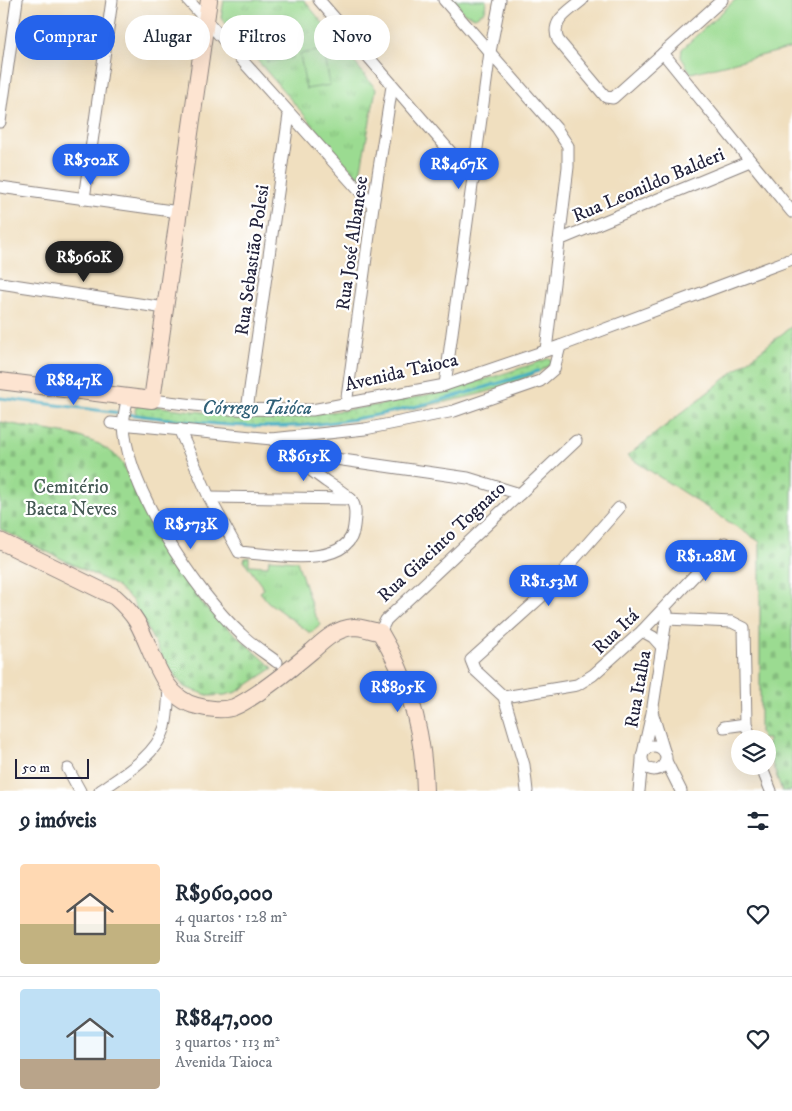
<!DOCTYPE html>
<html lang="pt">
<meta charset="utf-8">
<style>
:root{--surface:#fff;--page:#f2f2f3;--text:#1f2937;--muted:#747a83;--line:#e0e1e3;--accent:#2563eb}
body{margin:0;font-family:"IM FELL DW Pica",serif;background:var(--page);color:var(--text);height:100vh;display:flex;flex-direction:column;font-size:19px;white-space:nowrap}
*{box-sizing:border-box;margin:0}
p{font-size:16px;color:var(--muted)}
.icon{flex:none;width:28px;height:28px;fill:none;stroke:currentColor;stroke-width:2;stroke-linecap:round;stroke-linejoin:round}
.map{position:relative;height:791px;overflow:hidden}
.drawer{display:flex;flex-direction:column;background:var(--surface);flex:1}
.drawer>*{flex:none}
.banner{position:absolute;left:15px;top:15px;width:500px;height:45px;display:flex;gap:10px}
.tools{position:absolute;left:731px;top:730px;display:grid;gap:10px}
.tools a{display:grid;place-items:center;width:45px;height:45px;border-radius:50%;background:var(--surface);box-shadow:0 5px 20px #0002;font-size:25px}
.scale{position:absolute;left:15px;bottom:12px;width:74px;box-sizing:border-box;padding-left:5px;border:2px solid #22223b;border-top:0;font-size:14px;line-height:18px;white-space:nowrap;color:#22223b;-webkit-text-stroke:4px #fff;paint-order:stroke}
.price{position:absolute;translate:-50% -42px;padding:0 11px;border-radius:18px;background:var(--accent);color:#fff;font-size:16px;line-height:32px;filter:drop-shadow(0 1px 2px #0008)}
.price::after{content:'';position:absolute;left:50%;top:30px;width:15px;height:11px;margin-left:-8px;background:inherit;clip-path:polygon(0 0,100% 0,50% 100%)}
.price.active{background:#222;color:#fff}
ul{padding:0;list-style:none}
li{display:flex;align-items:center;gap:15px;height:125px;padding:0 20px}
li+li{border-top:1px solid var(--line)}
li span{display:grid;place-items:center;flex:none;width:140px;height:100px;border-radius:5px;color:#555}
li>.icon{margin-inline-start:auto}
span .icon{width:60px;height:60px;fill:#fffc;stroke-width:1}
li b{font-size:21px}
h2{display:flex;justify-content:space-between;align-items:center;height:60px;padding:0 20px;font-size:21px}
.chip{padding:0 18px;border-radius:22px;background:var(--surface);box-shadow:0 5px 20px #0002;font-size:18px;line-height:45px}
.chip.active{background:var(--accent);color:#fff}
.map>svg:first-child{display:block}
</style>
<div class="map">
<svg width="792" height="791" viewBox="0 0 792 791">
<defs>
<pattern id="grass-dots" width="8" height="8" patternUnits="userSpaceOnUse" patternTransform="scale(1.25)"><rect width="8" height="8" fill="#9bdb91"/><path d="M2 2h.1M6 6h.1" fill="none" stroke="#85bc7e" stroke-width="1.8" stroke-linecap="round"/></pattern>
<pattern id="cemetery-stones" width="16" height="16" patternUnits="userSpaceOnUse" patternTransform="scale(1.25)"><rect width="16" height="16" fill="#9bdb91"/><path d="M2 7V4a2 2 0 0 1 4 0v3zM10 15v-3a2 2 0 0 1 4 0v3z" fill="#85bc7e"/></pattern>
<pattern id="park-tufts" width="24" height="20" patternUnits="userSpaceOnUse" patternTransform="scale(1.25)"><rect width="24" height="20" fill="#9bdb91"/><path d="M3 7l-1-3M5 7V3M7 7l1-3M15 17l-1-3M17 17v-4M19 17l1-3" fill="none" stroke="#85bc7e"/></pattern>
</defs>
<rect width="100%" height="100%" fill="#fff"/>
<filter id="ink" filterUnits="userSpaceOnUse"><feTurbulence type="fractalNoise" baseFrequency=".02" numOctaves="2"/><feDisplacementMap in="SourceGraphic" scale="10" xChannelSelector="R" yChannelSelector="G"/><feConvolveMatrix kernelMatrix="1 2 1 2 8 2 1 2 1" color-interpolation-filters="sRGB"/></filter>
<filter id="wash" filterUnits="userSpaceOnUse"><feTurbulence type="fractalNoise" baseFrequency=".0096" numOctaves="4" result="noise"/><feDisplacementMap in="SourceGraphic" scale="20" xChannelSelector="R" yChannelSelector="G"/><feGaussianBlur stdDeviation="1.12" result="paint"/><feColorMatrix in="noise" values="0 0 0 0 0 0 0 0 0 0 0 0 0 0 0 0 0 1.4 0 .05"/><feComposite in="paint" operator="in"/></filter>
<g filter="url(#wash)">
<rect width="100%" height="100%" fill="#f0dfbf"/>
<path fill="url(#grass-dots)" stroke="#5e7e66" d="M550,358L553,363C519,386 475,396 435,404C389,414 343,422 296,425C243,429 189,421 136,414L135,411L136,406L141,404C183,410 226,416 269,416C366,414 460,390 550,358Z"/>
<g fill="url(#cemetery-stones)" stroke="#5e7e66">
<polygon points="792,326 792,791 782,791 768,752 768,739 763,739 760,732 760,542 627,456"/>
<polygon points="0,422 74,435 99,444 114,454 123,464 145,515 204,606 273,668 237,692 225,695 210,696 184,687 167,666 132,600 115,585 0,529"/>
</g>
<g fill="url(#park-tufts)" stroke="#5e7e66">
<polygon points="224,0 304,0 376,89 359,179 221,18"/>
<polygon points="452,0 486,0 485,11 475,17 464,13"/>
<polygon points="249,557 249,565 268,566 269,559 297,561 314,613 321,625 310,633 268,602 260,592 264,589 244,561 245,558"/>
</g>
<g fill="#9bdb91" stroke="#5e7e66">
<polygon points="735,0 792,0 792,48 691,73 681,57 682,49"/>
<polygon points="286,15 293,58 267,62 261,18"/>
<polygon points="324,50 330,85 306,89 300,54"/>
</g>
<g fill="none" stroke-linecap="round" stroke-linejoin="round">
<g stroke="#42acc1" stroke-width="3">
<polyline points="0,398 121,413"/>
<path d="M127,414C193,422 262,432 328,423C400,414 469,393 538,371"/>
</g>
</g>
</g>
<g filter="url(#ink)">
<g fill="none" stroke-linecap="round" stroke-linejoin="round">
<defs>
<g id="street">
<polyline points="188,0 373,206"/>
<polyline points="319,0 474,179"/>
<polyline points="444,0 556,128 568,146 568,167 546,350"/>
<path d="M582,0C568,12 550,21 558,40L606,97L613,98L722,0"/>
<polyline points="663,53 792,212"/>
<polyline points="0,122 17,0"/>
<polyline points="0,187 179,212"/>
<polyline points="84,199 112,0"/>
<polyline points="559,240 750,161"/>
<polyline points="0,283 165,308"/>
<polyline points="445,385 490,52 500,0"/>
<path d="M128,397C126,406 123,415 124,424C126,487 195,592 241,634C252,645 265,653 277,662"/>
<polyline points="152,400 228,409 312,410 445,385 560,346 792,259"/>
<polyline points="346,405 373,206 392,86"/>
<polyline points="247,410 289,115"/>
<polyline points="111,423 272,439 365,429 454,411 540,381 554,369 560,346"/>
<path d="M179,429L209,497L239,552C268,554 351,571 354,526C355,518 357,507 351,500C346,493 334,487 327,482C308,468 289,455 272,439"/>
<polyline points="287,452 468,478 520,494"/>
<polyline points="209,497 351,499"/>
<polyline points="667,619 732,622 744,628 746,724 751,739"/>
<polyline points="642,631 653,637 662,647"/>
<polyline points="380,632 386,620 576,441"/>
<polyline points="504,697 577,685 593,675 642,631 725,543"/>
<polyline points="653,715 664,751"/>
<polyline points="724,727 746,724"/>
<circle cx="654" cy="758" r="12"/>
<polyline points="643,753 652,713 667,613"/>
<polyline points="666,761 681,791"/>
<polyline points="761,766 771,791"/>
<polyline points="68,769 80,791"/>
<path d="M100,791C123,775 156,756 165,727C168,714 168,701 169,688"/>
<polyline points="527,791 524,765 504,697 475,670 471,660 540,598 619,508"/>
<polyline points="639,791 642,761"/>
</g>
<g id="secondary">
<polyline points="0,381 152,400 209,0"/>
<path d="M0,541L115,597C124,605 131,612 137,622C153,650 161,698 197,706C208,709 224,711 234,707C257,697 293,667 312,651C324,640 337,628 354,627C362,627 372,631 380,632C409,680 424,735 425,791"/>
</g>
</defs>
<use href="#street" stroke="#89807d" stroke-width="13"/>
<use href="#secondary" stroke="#89807d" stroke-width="18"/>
<use href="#street" stroke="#fff" stroke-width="11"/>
<use href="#secondary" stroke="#fde4d1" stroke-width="16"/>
</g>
</g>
<g text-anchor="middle" stroke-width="4.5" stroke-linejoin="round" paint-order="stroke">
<g font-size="19" fill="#22223b" stroke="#fff">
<text transform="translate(648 184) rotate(-23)" y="7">Rua Leonildo Balderi</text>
<text transform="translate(351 243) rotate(-82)" y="7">Rua José Albanese</text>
<text transform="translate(251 260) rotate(-82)" y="7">Rua Sebastião Polesi</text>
<text transform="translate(401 371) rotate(-13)" y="7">Avenida Taioca</text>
<text transform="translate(441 541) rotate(-43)" y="7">Rua Giacinto Tognato</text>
<text transform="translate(615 631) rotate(-44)" y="7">Rua Itá</text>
<text transform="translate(637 689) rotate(-80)" y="7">Rua Italba</text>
</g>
<g font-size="19" fill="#465a55" stroke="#fff">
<text x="71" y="493">Cemitério<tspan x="71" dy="22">Baeta Neves</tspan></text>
</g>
<g font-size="20" font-style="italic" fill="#306077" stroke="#fff">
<text x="257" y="414">Córrego Taióca</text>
</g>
</g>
</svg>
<div class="tools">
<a><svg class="icon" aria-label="layers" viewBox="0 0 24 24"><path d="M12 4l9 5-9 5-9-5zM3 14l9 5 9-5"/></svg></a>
</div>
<div class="scale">50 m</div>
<b class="price" style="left:91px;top:186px">R$502K</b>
<b class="price" style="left:459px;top:190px">R$467K</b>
<b class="price active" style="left:84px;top:283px">R$960K</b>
<b class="price" style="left:74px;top:406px">R$847K</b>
<b class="price" style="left:304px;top:482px">R$615K</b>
<b class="price" style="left:191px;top:550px">R$573K</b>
<b class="price" style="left:706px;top:582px">R$1.28M</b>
<b class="price" style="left:549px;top:607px">R$1.53M</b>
<b class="price" style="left:398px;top:713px">R$895K</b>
<div class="banner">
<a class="chip active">Comprar</a>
<a class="chip">Alugar</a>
<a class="chip">Filtros</a>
<a class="chip">Novo</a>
</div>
</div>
<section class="drawer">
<h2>9 imóveis<svg class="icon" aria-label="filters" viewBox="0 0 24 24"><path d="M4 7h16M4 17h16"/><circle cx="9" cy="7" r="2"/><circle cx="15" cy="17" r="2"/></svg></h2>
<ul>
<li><span style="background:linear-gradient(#ffd9b3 60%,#c2b280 0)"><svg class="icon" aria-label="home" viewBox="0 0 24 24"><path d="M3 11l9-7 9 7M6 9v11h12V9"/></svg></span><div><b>R$960,000</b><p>4 quartos · 128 m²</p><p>Rua Streiff</p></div><svg class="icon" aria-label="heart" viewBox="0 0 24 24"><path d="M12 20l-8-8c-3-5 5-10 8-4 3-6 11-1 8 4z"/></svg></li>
<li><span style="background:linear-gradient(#bfe0f5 70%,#b9a48a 0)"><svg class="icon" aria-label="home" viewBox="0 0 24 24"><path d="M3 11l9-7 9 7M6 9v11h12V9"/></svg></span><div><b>R$847,000</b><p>3 quartos · 113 m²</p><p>Avenida Taioca</p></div><svg class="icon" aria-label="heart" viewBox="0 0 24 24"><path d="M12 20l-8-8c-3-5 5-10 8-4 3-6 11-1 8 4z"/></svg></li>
</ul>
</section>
